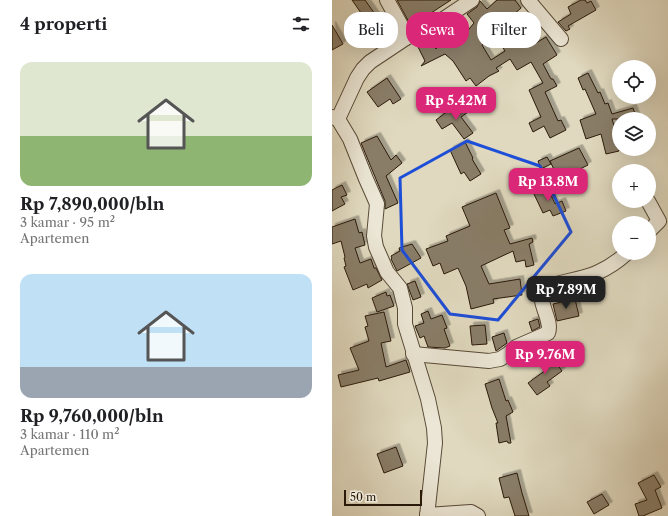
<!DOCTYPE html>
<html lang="id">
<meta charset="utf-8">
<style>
:root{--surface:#fff;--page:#f2f2f2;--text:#202124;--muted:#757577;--accent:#db2777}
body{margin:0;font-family:"Libre Caslon Text",serif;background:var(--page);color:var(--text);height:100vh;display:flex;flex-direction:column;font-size:15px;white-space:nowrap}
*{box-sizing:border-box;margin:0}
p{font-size:13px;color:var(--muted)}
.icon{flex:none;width:22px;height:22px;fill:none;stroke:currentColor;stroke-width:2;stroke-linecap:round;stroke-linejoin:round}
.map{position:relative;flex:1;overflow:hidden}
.drawer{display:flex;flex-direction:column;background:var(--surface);width:332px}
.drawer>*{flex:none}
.top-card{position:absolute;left:12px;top:12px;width:264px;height:36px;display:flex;gap:8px}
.controls{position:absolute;left:280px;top:60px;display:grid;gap:8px}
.controls a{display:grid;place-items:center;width:44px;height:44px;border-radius:50%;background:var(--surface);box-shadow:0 4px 16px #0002;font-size:20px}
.scale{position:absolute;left:12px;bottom:10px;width:78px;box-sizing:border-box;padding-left:4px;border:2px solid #2b1a0a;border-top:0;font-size:11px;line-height:14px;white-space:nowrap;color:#2b1a0a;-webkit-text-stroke:3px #ebe6d5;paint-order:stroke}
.price{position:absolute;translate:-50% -34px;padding:0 9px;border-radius:8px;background:var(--accent);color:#fff;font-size:13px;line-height:26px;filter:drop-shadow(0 1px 2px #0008)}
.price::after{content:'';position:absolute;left:50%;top:24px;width:12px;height:9px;margin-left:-6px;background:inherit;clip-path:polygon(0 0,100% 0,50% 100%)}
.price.current{background:#222;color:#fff}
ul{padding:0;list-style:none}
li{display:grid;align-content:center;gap:8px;height:212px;padding:0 20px}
li span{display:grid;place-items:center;height:124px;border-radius:12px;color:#555}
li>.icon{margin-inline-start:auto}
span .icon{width:72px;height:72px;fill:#fffc;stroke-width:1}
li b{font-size:17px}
h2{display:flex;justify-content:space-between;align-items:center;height:48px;padding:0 20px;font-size:17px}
.tag{padding:0 14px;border-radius:16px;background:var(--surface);box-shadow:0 4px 16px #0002;font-size:14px;line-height:36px}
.tag.current{background:var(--accent);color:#fff}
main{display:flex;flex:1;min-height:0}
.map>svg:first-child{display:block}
</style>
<main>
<section class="drawer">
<h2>4 properti<svg class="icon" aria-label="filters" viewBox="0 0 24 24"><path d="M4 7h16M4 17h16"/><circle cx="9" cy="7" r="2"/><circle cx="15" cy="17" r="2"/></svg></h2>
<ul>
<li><span style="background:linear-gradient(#dfe7d0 60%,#8fb573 0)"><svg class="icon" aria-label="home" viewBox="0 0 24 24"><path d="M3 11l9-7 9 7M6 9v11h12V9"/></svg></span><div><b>Rp 7,890,000/bln</b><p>3 kamar · 95 m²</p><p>Apartemen</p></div></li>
<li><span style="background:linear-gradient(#bfe0f5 75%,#9aa5b1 0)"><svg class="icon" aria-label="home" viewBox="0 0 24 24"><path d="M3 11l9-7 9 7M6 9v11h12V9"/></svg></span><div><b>Rp 9,760,000/bln</b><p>3 kamar · 110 m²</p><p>Apartemen</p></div></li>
</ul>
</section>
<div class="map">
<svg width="336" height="516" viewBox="0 0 336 516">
<defs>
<filter id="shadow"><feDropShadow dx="3.5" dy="-3.5" stdDeviation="0" flood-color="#0004"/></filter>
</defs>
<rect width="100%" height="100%" fill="#e0d9bf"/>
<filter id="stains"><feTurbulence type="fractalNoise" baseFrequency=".005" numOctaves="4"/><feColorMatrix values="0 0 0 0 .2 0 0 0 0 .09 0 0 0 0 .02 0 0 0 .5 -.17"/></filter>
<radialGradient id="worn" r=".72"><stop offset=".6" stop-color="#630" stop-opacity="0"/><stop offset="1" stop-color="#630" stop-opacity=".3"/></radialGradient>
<g fill="#897d68" stroke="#2b1a0a" fill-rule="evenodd" filter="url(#shadow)">
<polygon points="20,0 33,0 45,17 47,15 54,25 52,27 58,35 47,44 33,25 36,23"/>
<polygon points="65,0 119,0 79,26"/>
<path d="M165,0H183L189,8L172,23L185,43L192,39L197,47L214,37L225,55L211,64L219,79H221L225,86L213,92L226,121L229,120L234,130L218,138L212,126L201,132L197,123L209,117L197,90L211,83L199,62L185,70L178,59L164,68L167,71L157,76L144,86L138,78L134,81L121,61L113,54L89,66L93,61L84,43L97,37L104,49L114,38L123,46L142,23L135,14L145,7L148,1L155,9ZM161,32L173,51L159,60L150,45Z"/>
<polygon points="249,0 253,0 255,3 259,1 264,10 236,26 238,29 234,31 226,22 239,14 236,7"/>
<polygon points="0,25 11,44 0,50"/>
<polygon points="256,73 266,93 268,92 273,104 276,103 280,114 301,108 305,119 280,119 287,142 287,151 274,154 269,134 254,139 248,120 264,114 253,89 251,90 246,78"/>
<polygon points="55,78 69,99 61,104 58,99 46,107 35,92"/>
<polygon points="130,105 136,112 129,117 141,133 132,139 120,123 110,129 104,120 117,110 119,113"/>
<polygon points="45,136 59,160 64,155 70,163 54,176 66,203 53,209 53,201 29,143"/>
<polygon points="133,142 141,158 140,159 149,174 138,181 132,172 129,174 118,150"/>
<polygon points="247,148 256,165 238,174 237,173 226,178 218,161"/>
<polygon points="215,157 219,164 209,169 206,161"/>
<polygon points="10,185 15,195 9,197 13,204 0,211 0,190"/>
<polygon points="215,186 223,204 230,201 234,211 221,216 218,210 211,213 201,192"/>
<polygon points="164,193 178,228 172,230 178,244 200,238 201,242 197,244 202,265 194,267 193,260 184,262 181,251 149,266 157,284 188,279 190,295 161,299 162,303 139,309 134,286 126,268 112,274 108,263 101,266 94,249 116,241 114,236 138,226 130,207"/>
<polygon points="23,219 27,233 30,232 33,245 23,248 28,263 39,259 42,268 44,268 50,280 36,288 35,284 21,290 12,267 14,266 12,258 13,257 9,241 0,244 0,227"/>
<polygon points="80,244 89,258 65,271 59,259 60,258 59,256 68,251 67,248"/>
<polygon points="83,281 89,297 81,300 75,284"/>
<polygon points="54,292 55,296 58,295 62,306 45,312 40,298"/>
<polygon points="243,299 247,316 225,321 221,304"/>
<polygon points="96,311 99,319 110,315 115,328 112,329 118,346 113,348 96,347 92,336 88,338 83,326 92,323 89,314"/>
<polygon points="52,312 59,341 49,343 54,367 74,360 78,372 47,381 46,378 9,387 6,375 27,370 18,348 37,341 33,327 36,326 33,316"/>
<polygon points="206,319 208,327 200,331 197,322"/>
<polygon points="153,325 155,344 140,345 138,326"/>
<polygon points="172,333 175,343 164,351 160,337"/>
<polygon points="218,354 230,371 215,382 218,386 205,395 196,383 214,370 207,361"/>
<polygon points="167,379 174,401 176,400 181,412 174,416 179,443 176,443 175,441 167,443 164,423 166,423 160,408 153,384"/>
<polygon points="64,447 71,466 52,473 45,454"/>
<polygon points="185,473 190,493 197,516 183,516 177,497 172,498 167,478"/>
<polygon points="322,475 329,487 323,490 330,508 311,516 307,516 303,504 315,500 306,483"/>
<polygon points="270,494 277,505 262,514 255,502"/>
</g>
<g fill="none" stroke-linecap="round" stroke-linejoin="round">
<defs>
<g id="minor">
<polyline points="196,0 229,39"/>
<polyline points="74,38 104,24 140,0"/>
<polyline points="0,117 6,119 18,139 34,179 42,197 45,204 42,236 44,247 55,272 68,288 73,308 73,324 96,399 102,428 103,443 95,516"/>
<polyline points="6,119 25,78 31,69 38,62 74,38 70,27 55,0"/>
<polyline points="316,201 327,221 317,231"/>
<path d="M81,354L157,361L168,359L176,354L184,347L216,333C221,321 205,302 211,291C212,289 214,288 216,286C249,277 267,278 295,253"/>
<polyline points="95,515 139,512 146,516"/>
</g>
</defs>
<use href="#minor" stroke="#584a37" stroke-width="16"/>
<use href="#minor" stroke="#ebe6d5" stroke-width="14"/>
</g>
<path fill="none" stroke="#1d4ed8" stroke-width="3" stroke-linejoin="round" d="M135,141L208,166L239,232L166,320L118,314L70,250L68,178Z"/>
<rect width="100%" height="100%" filter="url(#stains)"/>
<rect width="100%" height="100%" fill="url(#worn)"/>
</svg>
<div class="controls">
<a><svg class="icon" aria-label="locate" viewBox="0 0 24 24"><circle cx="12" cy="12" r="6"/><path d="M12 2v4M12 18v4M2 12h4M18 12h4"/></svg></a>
<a><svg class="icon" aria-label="layers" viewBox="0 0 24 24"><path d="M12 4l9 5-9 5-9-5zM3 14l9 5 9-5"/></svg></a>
<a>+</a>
<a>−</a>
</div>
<div class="scale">50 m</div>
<b class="price" style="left:124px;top:121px">Rp 5.42M</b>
<b class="price" style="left:216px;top:202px">Rp 13.8M</b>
<b class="price current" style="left:234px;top:310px">Rp 7.89M</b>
<b class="price" style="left:213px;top:375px">Rp 9.76M</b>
<div class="top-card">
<a class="tag">Beli</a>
<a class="tag current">Sewa</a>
<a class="tag">Filter</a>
</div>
</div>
</main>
